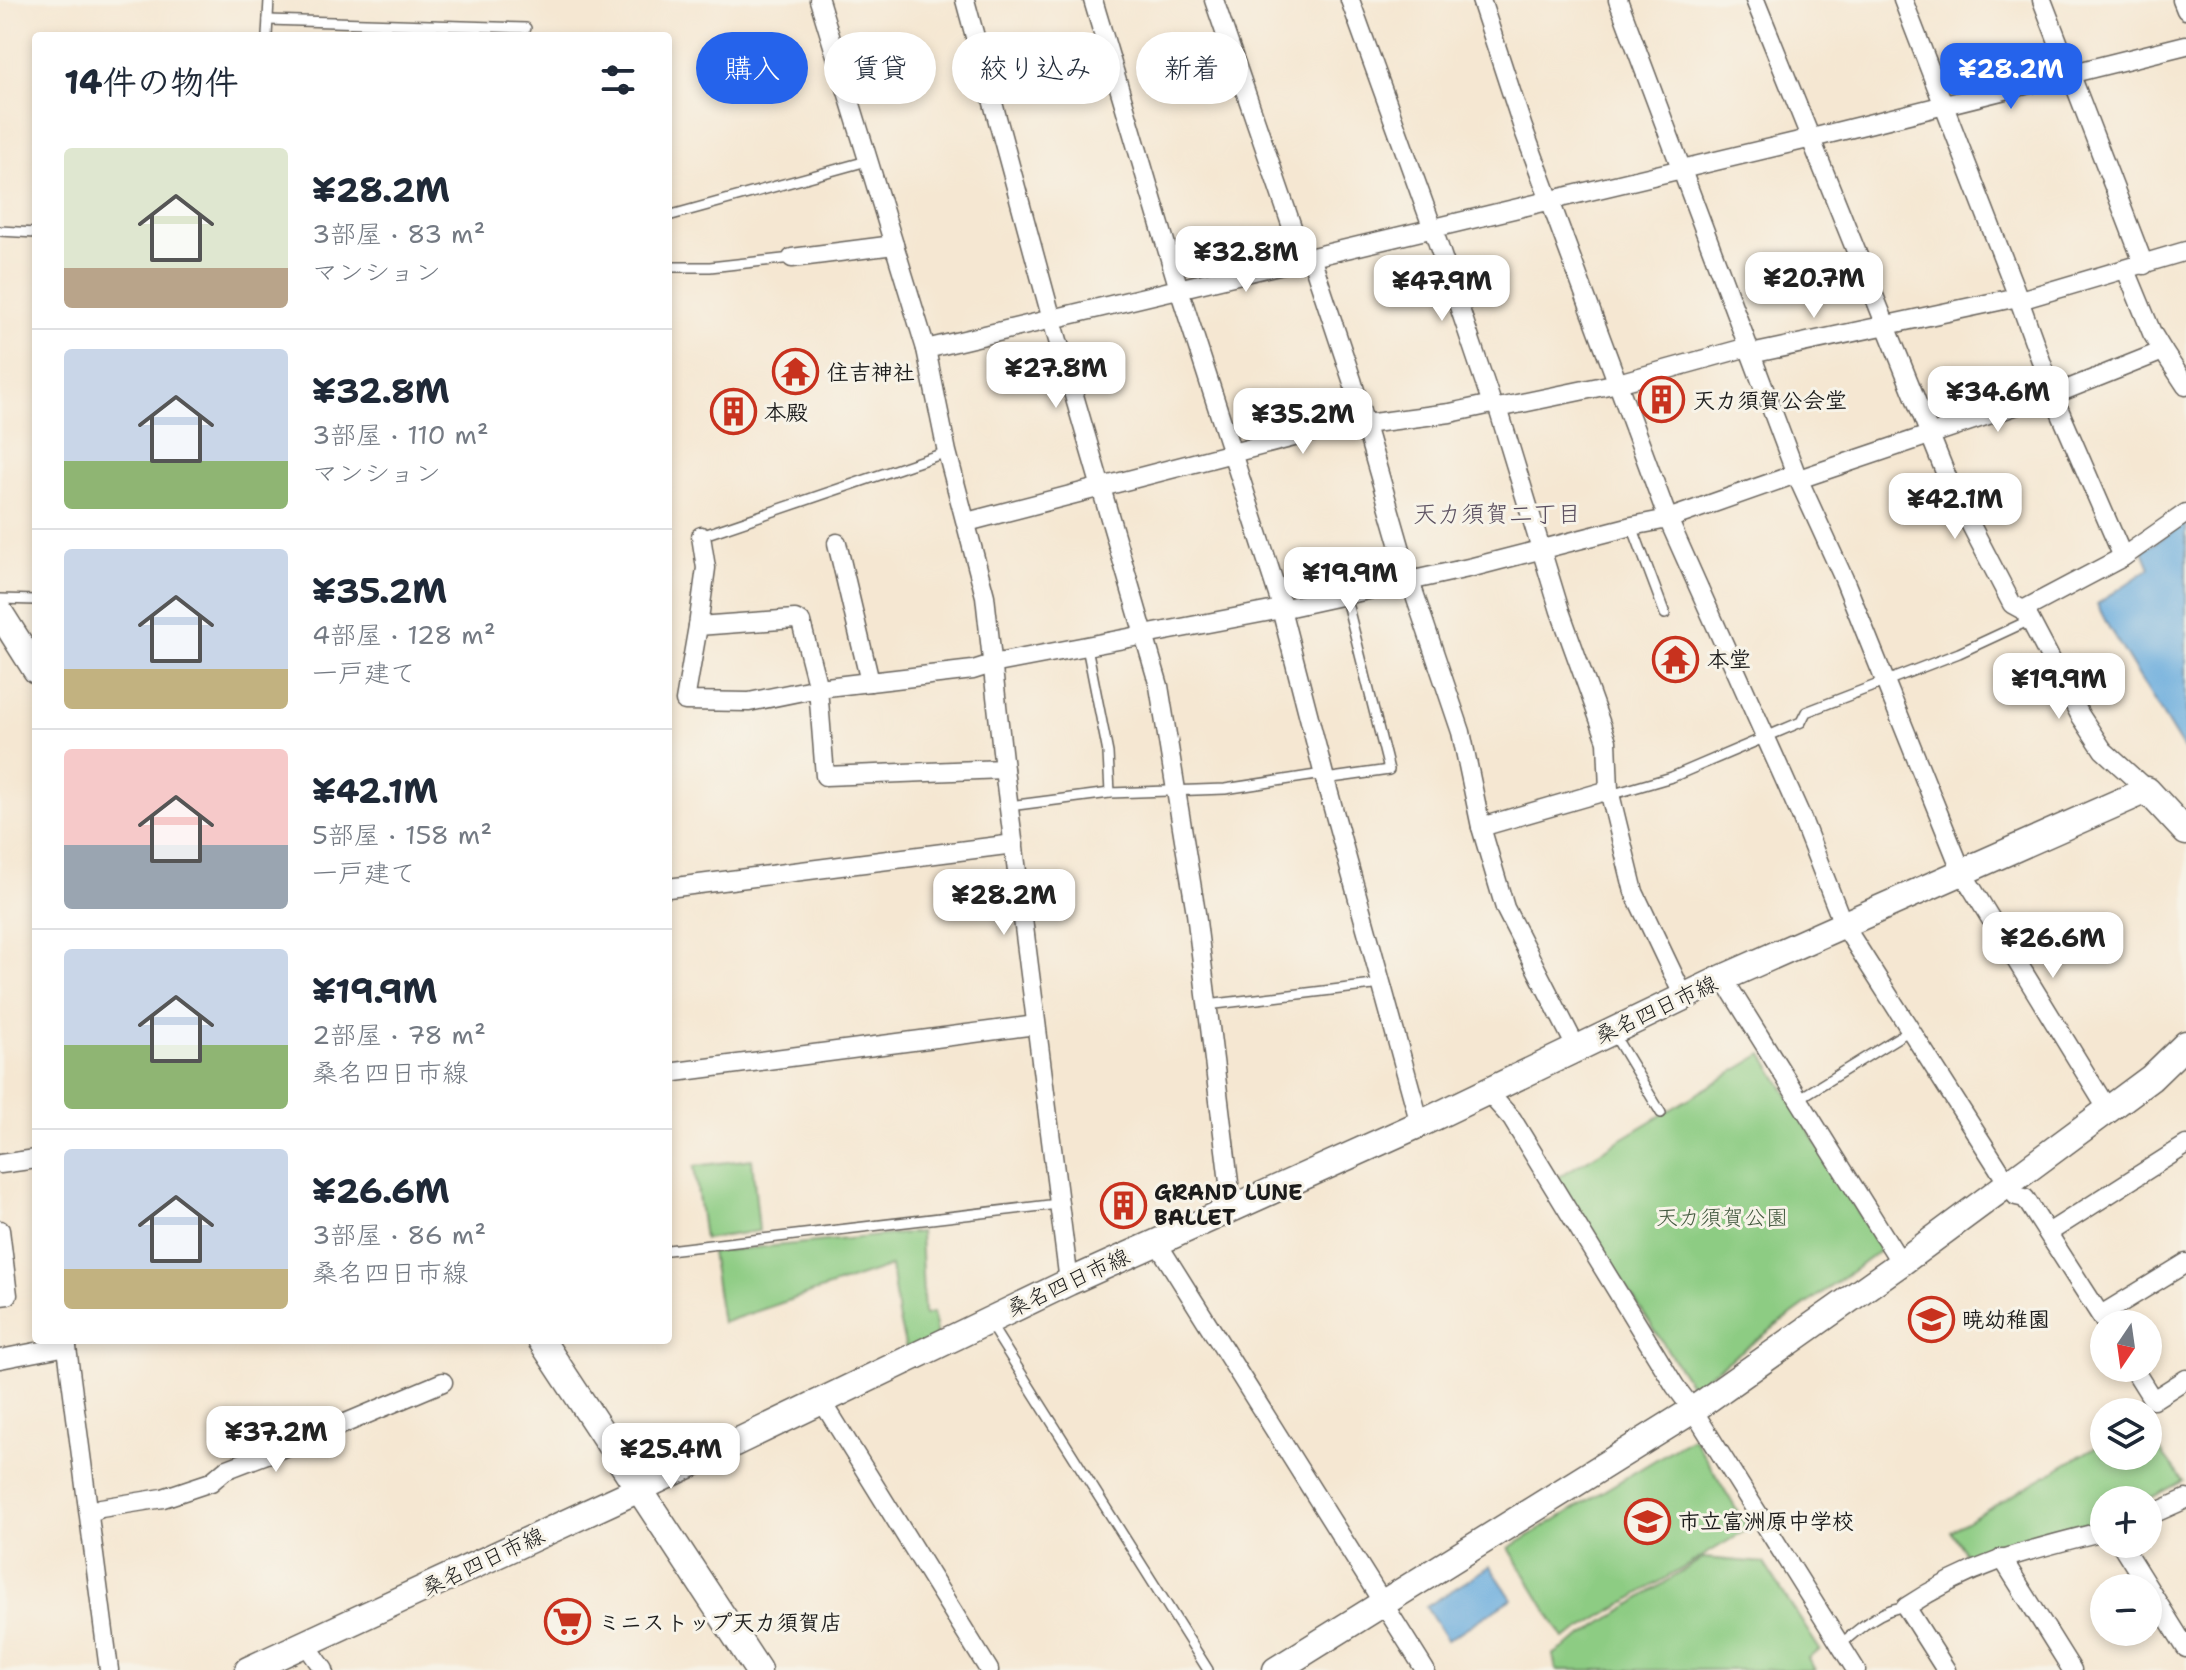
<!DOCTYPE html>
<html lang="ja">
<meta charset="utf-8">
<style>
:root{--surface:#fff;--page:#f2f2f3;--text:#1f2937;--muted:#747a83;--line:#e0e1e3;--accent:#2563eb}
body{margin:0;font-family:"Shantell Sans","Klee One",sans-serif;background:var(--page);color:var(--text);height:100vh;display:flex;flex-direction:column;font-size:30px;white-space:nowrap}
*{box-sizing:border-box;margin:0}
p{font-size:26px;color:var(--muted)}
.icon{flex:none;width:44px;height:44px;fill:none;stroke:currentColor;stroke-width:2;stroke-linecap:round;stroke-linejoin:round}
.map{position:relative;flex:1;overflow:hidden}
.details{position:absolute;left:32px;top:32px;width:640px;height:1312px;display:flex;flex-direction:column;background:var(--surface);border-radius:8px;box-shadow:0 4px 12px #0003}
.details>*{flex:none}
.banner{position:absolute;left:696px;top:32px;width:760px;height:72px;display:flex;gap:16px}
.needle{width:52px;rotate:193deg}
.controls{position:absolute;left:2090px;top:1310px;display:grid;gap:16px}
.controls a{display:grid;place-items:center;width:72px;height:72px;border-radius:50%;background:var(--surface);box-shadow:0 4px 12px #0003;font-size:40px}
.price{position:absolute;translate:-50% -68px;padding:0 18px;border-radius:16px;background:#fff;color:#222;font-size:26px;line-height:52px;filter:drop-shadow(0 2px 4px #0008)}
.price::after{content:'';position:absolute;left:50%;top:48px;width:24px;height:18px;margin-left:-12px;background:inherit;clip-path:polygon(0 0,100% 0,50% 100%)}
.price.selected{background:var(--accent);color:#fff}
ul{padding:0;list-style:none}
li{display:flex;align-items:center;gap:24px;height:200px;padding:0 32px}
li+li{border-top:2px solid var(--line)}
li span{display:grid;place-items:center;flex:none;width:224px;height:160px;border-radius:8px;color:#555}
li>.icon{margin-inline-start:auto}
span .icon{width:96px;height:96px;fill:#fffc;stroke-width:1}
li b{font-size:34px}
h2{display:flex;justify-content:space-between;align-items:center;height:96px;padding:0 32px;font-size:34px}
.tag{padding:0 28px;border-radius:36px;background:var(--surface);box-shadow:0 4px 12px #0003;font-size:28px;line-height:72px}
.tag.selected{background:var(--accent);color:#fff}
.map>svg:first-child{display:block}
</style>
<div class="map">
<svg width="2186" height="1670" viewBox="0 0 2186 1670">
<rect width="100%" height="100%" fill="#f7f3e8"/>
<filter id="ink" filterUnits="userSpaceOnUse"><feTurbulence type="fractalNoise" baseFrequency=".0125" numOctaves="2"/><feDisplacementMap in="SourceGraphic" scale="16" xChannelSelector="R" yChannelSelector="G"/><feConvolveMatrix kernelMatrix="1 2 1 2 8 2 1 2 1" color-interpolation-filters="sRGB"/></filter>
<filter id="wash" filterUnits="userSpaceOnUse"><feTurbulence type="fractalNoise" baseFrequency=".006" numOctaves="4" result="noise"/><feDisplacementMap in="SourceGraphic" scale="32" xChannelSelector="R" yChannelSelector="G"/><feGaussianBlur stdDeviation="1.8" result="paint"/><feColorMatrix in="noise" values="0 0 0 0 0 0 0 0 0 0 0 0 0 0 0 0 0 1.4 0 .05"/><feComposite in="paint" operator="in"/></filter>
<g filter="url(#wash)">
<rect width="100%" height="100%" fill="#f5e7d2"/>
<g fill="#8dcc83" stroke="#547450" stroke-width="2">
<polygon points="1763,1054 1881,1250 1692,1387 1555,1179"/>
<polygon points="752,1159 759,1231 704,1239 694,1166"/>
<polygon points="920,1232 924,1315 933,1313 937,1339 907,1353 898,1316 891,1266 722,1323 711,1252"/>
<polygon points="2148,1434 2183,1481 2147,1500 2104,1500 2104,1523 1971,1562 1951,1531 2104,1442 2104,1456 2148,1456"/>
<polygon points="1693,1437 1748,1529 1564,1639 1509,1548"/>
<polygon points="1703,1558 1764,1563 1820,1650 1808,1658 1815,1670 1556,1670 1553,1655"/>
</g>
<g fill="#67abdd" stroke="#42647c" stroke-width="2">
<polygon points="2186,522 2186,753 2108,626 2097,604 2150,568 2143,551"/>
<polygon points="1490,1566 1512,1599 1447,1640 1426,1607"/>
</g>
</g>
<g filter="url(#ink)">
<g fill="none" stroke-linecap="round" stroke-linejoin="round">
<defs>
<g id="lane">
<polyline points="268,20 526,28"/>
<polyline points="267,36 269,0"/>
<polyline points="668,216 867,161"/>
<polyline points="0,231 36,233"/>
<polyline points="668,267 710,267 792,258"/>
<polyline points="1632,526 1665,614"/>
<polyline points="701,536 947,452"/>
<polyline points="0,599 36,600"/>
<polyline points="1087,647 1108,753 1110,793"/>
<polyline points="1325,779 1389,770 1345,595"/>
<polyline points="1610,795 1672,777 1801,722 1806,712 1959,653 2030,620"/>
<polyline points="1009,806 1110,793 1225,789 1323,774"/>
<polyline points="1207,1005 1382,984"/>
<polyline points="1613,1033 1661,1113"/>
<polyline points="1800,1098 1910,1030"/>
<polyline points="668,1250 1058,1204"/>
<polyline points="990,1324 1208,1670"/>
<path d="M1840,1645C1857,1630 1883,1607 1906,1607"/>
</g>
<g id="street">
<polyline points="819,0 926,349 947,452 985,596 1004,769 1069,1282"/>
<polyline points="965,0 1052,320 1159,686 1196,913 1232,1207"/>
<polyline points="1093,0 1179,289 1280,601 1285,608"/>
<polyline points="1214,0 1303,259"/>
<polyline points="1350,0 1433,229 1492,404 1498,408 1560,611 1607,741 1609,790 1634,892 1684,997"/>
<polyline points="1481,0 1523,128 1668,519 1800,814 1843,924 2016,1196 2025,1198 2106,1324"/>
<polyline points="1618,0 1796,474 1844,579 1962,872 2108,1110"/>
<polyline points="1755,0 1951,487 2012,604 2023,610 2030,620 2080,715 2103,750 2147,790"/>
<polyline points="1903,0 2018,297 2057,405 2123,557"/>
<polyline points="2042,0 2144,265"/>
<polyline points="2182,0 2186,10"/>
<polyline points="1311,257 1352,380 1410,581 1461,732 1481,827 1505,908 1576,1047"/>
<polyline points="792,258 894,245"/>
<polyline points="2020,300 2186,251"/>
<polyline points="926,349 1812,138 2186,45"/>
<polyline points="2163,351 2186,386"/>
<polyline points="1751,354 2018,297"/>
<polyline points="2053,395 2163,351 2152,333 2126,270"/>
<polyline points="1498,408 1618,383 1748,347"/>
<polyline points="1365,424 1450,413 1492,404"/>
<polyline points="1799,479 2053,393"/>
<polyline points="967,522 1363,419"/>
<polyline points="837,543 870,682"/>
<polyline points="1281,609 1325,779 1420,1124"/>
<polyline points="2023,610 2123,557 2186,513"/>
<polyline points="698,626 706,568 701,536"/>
<polyline points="1004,769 825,776 818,688 801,622 795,619 698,626 685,701 749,702 818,688 973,670 992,664 1281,609 1473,567 1632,526 1668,519 1796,474"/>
<polyline points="1481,827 1609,790"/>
<polyline points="668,888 1014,844"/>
<polyline points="1723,978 1901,1263"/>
<polyline points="668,1073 1036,1025"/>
<polyline points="1486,1090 1512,1119 1675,1386 1693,1410 1856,1670"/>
<polyline points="0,1164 36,1159"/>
<polyline points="0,1230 8,1295 0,1296"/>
<polyline points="2048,1233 2186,1145"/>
<polyline points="1156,1241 1425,1670"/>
<polyline points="2101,1315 2186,1263"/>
<polyline points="66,1340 109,1670"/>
<polyline points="0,1359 67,1346"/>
<polyline points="2133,1368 2153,1400 2186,1379"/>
<polyline points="822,1401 989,1670"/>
<polyline points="89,1513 101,1508 163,1498 211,1482 225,1470 322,1433 443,1382"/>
<polyline points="2148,1516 2186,1499"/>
<polyline points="2121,1544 2186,1648"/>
<polyline points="2002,1558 2072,1670"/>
<polyline points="305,1643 324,1670"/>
<path d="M1946,1670L1906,1607C1972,1563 2028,1550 2104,1531"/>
</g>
<g id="secondary">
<polyline points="0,613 36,670"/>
<polyline points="541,1340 758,1670"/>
<polyline points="248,1670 639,1489 1069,1282 1420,1124 1723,978 2147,790 2186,832"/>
<polyline points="1276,1670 1693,1410 1901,1263 2151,1078 2186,1044"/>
</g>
</defs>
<use href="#lane" stroke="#68635c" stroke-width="12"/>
<use href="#street" stroke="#68635c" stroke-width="21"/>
<use href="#secondary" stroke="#68635c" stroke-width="29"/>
<use href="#lane" stroke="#fff" stroke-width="9"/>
<use href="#street" stroke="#fff" stroke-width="18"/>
<use href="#secondary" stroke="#fff" stroke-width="26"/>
</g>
</g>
<defs>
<symbol id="temple-ring" viewBox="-11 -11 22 22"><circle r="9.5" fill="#f7f3e8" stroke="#c8321e" stroke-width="1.5"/><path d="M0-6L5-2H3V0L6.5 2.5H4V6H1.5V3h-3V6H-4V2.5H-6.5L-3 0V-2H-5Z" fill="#c8321e"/></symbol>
<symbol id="building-ring" viewBox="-11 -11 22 22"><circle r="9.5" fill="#f7f3e8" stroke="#c8321e" stroke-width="1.5"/><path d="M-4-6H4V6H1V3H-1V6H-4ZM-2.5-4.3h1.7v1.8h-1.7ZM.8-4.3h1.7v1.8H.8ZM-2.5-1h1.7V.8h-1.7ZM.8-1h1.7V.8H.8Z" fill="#c8321e"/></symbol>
<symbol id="school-ring" viewBox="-11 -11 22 22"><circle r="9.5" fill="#f7f3e8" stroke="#c8321e" stroke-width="1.5"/><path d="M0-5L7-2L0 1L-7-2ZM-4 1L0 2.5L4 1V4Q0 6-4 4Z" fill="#c8321e"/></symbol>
<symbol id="supermarket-ring" viewBox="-11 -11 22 22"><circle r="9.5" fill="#f7f3e8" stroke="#c8321e" stroke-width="1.5"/><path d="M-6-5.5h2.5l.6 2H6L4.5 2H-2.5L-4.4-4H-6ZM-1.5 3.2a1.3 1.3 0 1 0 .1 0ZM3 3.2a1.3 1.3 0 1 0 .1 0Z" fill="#c8321e"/></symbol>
</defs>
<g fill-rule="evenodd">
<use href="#temple-ring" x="770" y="346" width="51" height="51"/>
<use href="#building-ring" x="1636" y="374" width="51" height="51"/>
<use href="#building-ring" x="708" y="386" width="51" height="51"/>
<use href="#temple-ring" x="1650" y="634" width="51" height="51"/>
<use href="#building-ring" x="1098" y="1180" width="51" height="51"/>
<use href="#school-ring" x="1906" y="1294" width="51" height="51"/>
<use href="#school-ring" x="1622" y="1496" width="51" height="51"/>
<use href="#supermarket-ring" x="542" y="1596" width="51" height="51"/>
</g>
<g text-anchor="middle" stroke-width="6" stroke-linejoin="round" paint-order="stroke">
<g font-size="22" font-weight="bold" fill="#1c1c1c" stroke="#f7f3e8" text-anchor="start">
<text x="827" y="380">住吉神社</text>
<text x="1693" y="408">天カ須賀公会堂</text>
<text x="764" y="420">本殿</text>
<text x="1707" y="667">本堂</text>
<text x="1154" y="1200">GRAND LUNE<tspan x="1154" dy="25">BALLET</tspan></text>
<text x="1962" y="1327">暁幼稚園</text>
<text x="1678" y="1529">市立富洲原中学校</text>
<text x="598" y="1630">ミニストップ天カ須賀店</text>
</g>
<g font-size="22" fill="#1c1c1c" stroke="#f7f3e8">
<text transform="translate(1656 1009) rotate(-25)" y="8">桑名四日市線</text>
<text transform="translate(1068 1282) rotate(-25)" y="8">桑名四日市線</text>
<text transform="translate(483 1561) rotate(-25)" y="8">桑名四日市線</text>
</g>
<g font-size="22" fill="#445a40" stroke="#f7f3e8">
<text x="1722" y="1225">天カ須賀公園</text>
</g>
<g font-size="24" fill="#5b5060" stroke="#f7f3e8">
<text x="1497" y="522">天カ須賀二丁目</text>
</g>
</g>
</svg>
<div class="controls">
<a><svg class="needle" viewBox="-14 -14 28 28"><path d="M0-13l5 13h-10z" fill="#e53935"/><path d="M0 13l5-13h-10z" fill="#747a83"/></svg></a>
<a><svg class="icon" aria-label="layers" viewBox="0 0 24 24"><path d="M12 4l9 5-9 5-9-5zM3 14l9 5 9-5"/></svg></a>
<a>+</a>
<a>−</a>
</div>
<b class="price selected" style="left:2011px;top:111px">¥28.2M</b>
<b class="price" style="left:1246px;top:294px">¥32.8M</b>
<b class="price" style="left:1814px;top:320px">¥20.7M</b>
<b class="price" style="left:1442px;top:323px">¥47.9M</b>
<b class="price" style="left:1056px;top:410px">¥27.8M</b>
<b class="price" style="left:1998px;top:434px">¥34.6M</b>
<b class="price" style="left:1303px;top:456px">¥35.2M</b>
<b class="price" style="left:1955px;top:541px">¥42.1M</b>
<b class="price" style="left:1350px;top:615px">¥19.9M</b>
<b class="price" style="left:2059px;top:721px">¥19.9M</b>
<b class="price" style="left:1004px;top:937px">¥28.2M</b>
<b class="price" style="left:2053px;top:980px">¥26.6M</b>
<b class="price" style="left:276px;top:1474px">¥37.2M</b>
<b class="price" style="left:671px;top:1491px">¥25.4M</b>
<div class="banner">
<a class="tag selected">購入</a>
<a class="tag">賃貸</a>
<a class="tag">絞り込み</a>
<a class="tag">新着</a>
</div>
<section class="details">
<h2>14件の物件<svg class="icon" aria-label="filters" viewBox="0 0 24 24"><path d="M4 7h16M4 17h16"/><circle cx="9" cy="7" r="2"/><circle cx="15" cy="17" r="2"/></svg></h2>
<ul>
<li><span style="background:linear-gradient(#dfe7d0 75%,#b9a48a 0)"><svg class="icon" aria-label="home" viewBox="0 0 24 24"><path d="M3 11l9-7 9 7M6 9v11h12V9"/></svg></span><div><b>¥28.2M</b><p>3部屋 · 83 m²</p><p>マンション</p></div></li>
<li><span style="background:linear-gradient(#c9d6e8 70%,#8fb573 0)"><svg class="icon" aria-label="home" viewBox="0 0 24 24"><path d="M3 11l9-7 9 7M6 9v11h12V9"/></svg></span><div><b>¥32.8M</b><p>3部屋 · 110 m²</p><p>マンション</p></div></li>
<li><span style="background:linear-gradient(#c9d6e8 75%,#c2b280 0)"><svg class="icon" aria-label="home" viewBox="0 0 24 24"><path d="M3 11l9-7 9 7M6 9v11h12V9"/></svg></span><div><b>¥35.2M</b><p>4部屋 · 128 m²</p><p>一戸建て</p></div></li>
<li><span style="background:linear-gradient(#f6c9c9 60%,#9aa5b1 0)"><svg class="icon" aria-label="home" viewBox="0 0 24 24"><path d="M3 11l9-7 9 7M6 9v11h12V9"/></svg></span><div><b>¥42.1M</b><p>5部屋 · 158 m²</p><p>一戸建て</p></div></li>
<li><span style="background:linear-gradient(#c9d6e8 60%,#8fb573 0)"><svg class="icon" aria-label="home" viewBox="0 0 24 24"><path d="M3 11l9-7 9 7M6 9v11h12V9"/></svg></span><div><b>¥19.9M</b><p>2部屋 · 78 m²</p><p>桑名四日市線</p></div></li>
<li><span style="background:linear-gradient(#c9d6e8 75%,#c2b280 0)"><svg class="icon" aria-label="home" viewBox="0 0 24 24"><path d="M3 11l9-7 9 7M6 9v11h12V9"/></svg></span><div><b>¥26.6M</b><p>3部屋 · 86 m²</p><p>桑名四日市線</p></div></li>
</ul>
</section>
</div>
